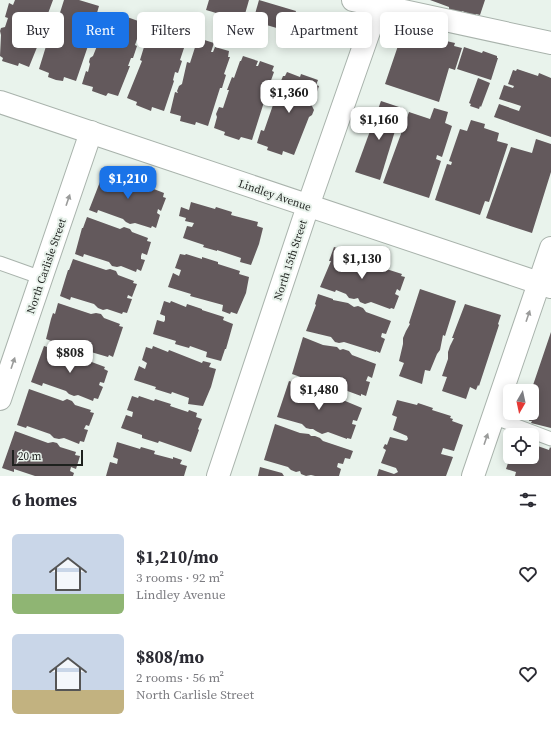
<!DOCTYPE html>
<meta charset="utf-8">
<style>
:root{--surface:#fff;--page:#f7f7f7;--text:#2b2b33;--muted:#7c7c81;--accent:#1a73e8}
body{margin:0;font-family:"Source Serif 4",serif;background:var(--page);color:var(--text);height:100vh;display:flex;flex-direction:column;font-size:15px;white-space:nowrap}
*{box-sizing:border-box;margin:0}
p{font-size:13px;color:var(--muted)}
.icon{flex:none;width:22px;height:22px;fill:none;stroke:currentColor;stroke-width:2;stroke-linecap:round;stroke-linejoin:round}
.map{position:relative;height:476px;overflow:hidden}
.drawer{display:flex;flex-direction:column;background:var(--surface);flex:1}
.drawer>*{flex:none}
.guide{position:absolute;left:12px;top:12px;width:527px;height:36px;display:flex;gap:8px}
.needle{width:26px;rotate:189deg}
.buttons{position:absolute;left:503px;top:384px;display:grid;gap:8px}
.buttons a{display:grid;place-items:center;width:36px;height:36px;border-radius:6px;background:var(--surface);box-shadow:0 2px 10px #0003;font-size:20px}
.scale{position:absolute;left:12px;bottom:10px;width:71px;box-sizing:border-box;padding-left:4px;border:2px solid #1e211e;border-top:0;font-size:11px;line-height:14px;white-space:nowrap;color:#1e211e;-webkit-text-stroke:3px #e9f3ec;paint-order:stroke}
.price{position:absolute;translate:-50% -34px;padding:0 9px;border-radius:8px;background:#fff;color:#222;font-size:13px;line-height:26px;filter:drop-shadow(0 1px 2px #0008)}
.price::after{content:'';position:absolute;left:50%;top:24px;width:12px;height:9px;margin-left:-6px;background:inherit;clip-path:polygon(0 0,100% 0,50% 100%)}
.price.selected{background:var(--accent);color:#fff}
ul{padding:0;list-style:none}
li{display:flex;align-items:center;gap:12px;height:100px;padding:0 12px}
li span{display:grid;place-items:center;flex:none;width:112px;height:80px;border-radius:6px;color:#555}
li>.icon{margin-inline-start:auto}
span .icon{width:48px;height:48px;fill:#fffc;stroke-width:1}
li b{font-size:17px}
h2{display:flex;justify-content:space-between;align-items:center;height:48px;padding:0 12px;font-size:17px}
.tag{padding:0 14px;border-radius:6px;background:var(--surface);box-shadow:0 2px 10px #0003;font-size:14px;line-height:36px}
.tag.selected{background:var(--accent);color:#fff}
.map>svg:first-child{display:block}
</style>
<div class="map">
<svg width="551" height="476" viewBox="0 0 551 476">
<rect width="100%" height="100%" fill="#e9f3ec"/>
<g fill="#63595c">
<polygon points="15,0 53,0 40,35 42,35 29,67 19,63 18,66 2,61 3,58 0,56 1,35 0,31 1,28 5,27 8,18 5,17 9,3 13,5"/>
<polygon points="64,0 79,0 99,6 92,30 94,31 90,44 89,43 76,81 64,77 63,81 56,80 48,77 49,73 39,69 47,43 49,42 53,32 51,31 55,18 58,19"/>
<polygon points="209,0 249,0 243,21 206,10"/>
<polygon points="259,0 296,11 290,32 253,21"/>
<polygon points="430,0 485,0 480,15 476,14 475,16 462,11 461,14 449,10 449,7"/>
<polygon points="110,12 125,16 124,20 126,21 127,17 141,22 140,27 141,27 135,45 137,46 133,58 131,58 128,66 130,66 118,96 108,93 106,96 92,91 93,87 82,84 86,71 88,72 90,64 89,62 90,58 93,56 97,46 95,46 99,33 101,33 107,16 109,17"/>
<polygon points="323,15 336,18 328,41 316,37"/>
<polygon points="155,26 186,36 184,42 186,42 180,60 182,61 178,73 175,72 173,80 174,81 164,111 152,107 151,111 136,105 137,102 127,98 142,61 140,60 144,47 145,48 152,31 153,31"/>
<polygon points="402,34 424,39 424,36 455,43 454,46 462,48 455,70 449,68 439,102 385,84"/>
<polygon points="198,38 214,43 211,52 213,52 215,47 229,51 228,57 230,57 224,74 226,75 222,88 220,88 208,126 196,122 195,125 180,121 181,116 170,113 175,92 178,93 177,91 179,86 182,84 187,62 190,63"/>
<polygon points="464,47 482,53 483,51 497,56 497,58 498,58 491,80 457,69"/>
<polygon points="243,56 258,61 256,66 258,66 260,61 274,66 272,71 274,72 268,89 271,90 267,103 264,102 252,140 241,137 239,140 224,135 225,132 214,128 217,117 216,114 219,107 223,108 229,90 227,90 232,77 234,78 240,61 241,61"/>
<polygon points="517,69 538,76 539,73 551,78 551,137 494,117 499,104 519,111 521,106 499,99 504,85 513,88 514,86 508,84 513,70 516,71"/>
<polygon points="287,72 300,77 301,74 318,80 316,85 319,86 312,106 314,110 312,115 309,117 294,155 283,151 282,155 267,150 268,147 257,143 261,130 264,131 273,105 271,105 283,76 285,76"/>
<polygon points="478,78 490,83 481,107 480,106 479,109 470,106 471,104 469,103"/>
<polygon points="381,101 402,108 380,180 355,172"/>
<polygon points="434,108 448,112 445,123 452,126 442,157 437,155 436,159 441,161 429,198 383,183 409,112 430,119"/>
<polygon points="471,120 485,124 484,128 499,133 497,141 508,144 489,202 485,201 480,215 435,200 447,164 451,165 452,162 449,161 460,129 467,131"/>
<polygon points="536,139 551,144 551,172 532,233 486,218 511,147 532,153"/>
<polygon points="105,169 121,175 120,178 136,183 139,183 146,186 164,193 163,197 166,198 161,211 158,209 157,213 160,215 156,228 152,226 151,228 135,223 130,224 126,222 123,219 98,210 97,213 89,210"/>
<polygon points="191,202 215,209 216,207 232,212 231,215 258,222 257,226 263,228 259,244 251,265 240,262 241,258 217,250 217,251 203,247 204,245 183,238 187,226 192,227 194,223 185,221 186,218 179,216 181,207 189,210"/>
<polygon points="87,217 120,229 124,227 130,229 132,232 148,238 147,241 151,242 147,255 142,253 141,256 141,259 145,260 141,271 137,269 136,272 121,266 117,267 112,266 109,262 84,254 83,257 75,254 82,228 83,228"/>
<polygon points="334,247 354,254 352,257 359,260 362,259 367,260 368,263 378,265 380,267 402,274 401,276 405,277 400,291 397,289 395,294 399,296 394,309 391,308 390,309 371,302 365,304 360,302 358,298 354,299 349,298 346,294 336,290 335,292 320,287 331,261 329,261"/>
<polygon points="180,254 185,255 186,254 202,259 202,257 218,262 218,264 240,271 239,274 249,277 246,293 237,314 231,312 230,314 222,311 223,305 190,296 191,294 168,287 173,273 179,276 181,270 175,268"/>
<polygon points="73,259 106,270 110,269 116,271 118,275 134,281 133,283 137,284 132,297 128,295 127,298 132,299 127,313 123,312 122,314 107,309 103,310 98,308 94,304 71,297 70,300 60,296 68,270 69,270"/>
<polygon points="420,289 456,301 445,336 443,335 440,350 437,354 430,371 425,370 422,384 399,376 404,363 399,361 403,344 403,338 406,331 410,324 409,323"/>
<polygon points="318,294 333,299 333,300 348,303 354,307 358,306 363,308 366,312 391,321 386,334 382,333 381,337 385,339 380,353 376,351 376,352 344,342 339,343 335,342 331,337 306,331 316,305 315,304"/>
<polygon points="164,301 170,303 171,301 186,307 187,304 202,309 202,310 224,317 223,320 233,324 226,349 225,349 221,361 206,357 207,352 190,346 189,348 175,344 176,341 153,334 157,320 164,322 165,320 165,316 160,314"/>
<polygon points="58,303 91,314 96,313 101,314 104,318 120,324 119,326 123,327 113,357 109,355 108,357 91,352 87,353 82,351 79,348 55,340 54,342 46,339 51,319 53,313 55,314"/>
<polygon points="465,304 501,315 498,324 499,325 479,386 478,385 476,390 470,387 466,399 442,391 447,377 442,376 448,359 448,352 450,346 454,338 452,338"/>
<polygon points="551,332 551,428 531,423 532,421 529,421 533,409 532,409 532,391 531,391"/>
<polygon points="303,337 323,345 337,347 340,350 343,349 349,351 352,355 376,364 372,378 368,376 366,381 370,382 366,396 361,394 361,396 342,389 336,390 330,388 328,385 325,386 316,382 312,379 307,377 306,379 292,374"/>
<polygon points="44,346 77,357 81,356 87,358 89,361 105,367 104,369 108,371 104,383 100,382 99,385 103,387 98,399 94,398 93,401 78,395 74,396 69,394 66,391 43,383 42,386 31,382"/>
<polygon points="153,346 168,352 169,350 202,363 203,361 211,363 209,367 216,369 211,387 203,406 188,404 189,398 172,392 171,394 155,389 156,387 134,380 139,366 145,369 146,366 165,372 146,366 147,363 142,360 146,347 152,349"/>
<polygon points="289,381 314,389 318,388 325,393 330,392 335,394 338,398 362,408 357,421 353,420 352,424 356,425 351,439 347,438 347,439 328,432 322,434 316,431 313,429 310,429 306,428 302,424 277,417"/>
<polygon points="29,389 63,401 67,399 72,401 75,405 91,410 90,412 94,413 89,426 86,425 84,429 88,430 84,442 80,441 79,444 64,438 59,439 54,438 50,434 27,426 26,428 17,425"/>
<polygon points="132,396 138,398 139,396 154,401 155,399 171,404 170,406 188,412 189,410 197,413 196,417 202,419 198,429 199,430 191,452 159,441 158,443 142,438 142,435 121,428 126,415 132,417 133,412 127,410"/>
<polygon points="397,400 417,405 418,403 433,408 432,410 451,416 450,418 453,419 452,421 463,425 454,451 443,448 441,454 453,457 446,476 377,476 379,469 394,474 398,472 396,468 381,463 386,450 383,448 385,444 387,445 390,437 406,441 408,439 407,436 393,430 397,417 392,415"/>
<polygon points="275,424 300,433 309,434 311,436 315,436 320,438 323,441 353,451 350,459 345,458 343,464 338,463 337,467 341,469 339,476 315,476 311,475 306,476 301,474 300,471 296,472 291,470 288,467 264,460"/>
<polygon points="15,431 48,443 53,442 57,443 60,447 76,452 75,455 80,456 76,469 71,467 70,471 74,473 73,476 35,476 14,469 14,472 2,468"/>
<polygon points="117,442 140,449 141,447 155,451 154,454 173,459 173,457 182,460 180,464 187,466 184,476 106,476 110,462 117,464 118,459 113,457"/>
<polygon points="532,444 549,450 550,447 551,448 551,476 515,476 516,472 506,469 510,457 532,457"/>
<polygon points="260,467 282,473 284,476 258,476"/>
</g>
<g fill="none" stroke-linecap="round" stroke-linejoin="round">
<defs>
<g id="lane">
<polyline points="0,263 42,278"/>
<polyline points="493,417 551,439"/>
</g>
<g id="street">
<polyline points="353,0 551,43"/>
<polyline points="0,102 551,287"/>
<polyline points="0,399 91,132"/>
<polyline points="218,476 308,206 380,0"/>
<polyline points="473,476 551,248"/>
</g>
</defs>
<use href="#lane" stroke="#a9b3ac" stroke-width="15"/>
<use href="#street" stroke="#a9b3ac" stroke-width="24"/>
<use href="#lane" stroke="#fff" stroke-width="13"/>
<use href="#street" stroke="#fff" stroke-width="22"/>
</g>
<defs><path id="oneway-solid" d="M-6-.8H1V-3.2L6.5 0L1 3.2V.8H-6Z"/></defs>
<g fill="#9a9b9a">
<use href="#oneway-solid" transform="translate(68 200) rotate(-71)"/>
<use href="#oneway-solid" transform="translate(528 316) rotate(-71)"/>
<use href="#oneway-solid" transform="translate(13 363) rotate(-71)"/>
<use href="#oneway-solid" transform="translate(486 439) rotate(-71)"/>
</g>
<g text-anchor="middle" stroke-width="4" stroke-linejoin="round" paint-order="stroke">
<g font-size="11" fill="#1e211e" stroke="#e9f3ec">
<text transform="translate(275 195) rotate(19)" y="4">Lindley Avenue</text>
<text transform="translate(290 260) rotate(-72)" y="4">North 15th Street</text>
<text transform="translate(46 266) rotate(-71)" y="4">North Carlisle Street</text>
</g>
</g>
</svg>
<div class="buttons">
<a><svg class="needle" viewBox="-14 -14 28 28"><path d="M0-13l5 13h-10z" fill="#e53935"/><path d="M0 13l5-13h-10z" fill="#7c7c81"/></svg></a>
<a><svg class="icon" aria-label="locate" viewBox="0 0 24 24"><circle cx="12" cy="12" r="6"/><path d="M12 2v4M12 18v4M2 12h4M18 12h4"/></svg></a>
</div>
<div class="scale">20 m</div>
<b class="price" style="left:289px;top:114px">$1,360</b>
<b class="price" style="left:379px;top:141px">$1,160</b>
<b class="price selected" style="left:128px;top:200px">$1,210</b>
<b class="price" style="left:362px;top:280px">$1,130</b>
<b class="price" style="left:70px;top:374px">$808</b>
<b class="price" style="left:319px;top:411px">$1,480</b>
<div class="guide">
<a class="tag">Buy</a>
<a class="tag selected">Rent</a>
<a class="tag">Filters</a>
<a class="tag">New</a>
<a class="tag">Apartment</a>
<a class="tag">House</a>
</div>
</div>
<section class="drawer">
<h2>6 homes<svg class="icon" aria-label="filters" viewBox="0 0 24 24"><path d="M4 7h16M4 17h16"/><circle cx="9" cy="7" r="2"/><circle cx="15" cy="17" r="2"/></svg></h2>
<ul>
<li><span style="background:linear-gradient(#c9d6e8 75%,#8fb573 0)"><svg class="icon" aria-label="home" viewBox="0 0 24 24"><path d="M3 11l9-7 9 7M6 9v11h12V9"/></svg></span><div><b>$1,210/mo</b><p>3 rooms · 92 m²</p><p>Lindley Avenue</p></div><svg class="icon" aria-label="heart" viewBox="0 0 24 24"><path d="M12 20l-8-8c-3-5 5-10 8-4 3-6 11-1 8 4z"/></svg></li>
<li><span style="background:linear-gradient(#c9d6e8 70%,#c2b280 0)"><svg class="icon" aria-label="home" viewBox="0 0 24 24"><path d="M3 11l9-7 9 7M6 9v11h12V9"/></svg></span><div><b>$808/mo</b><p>2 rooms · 56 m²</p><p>North Carlisle Street</p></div><svg class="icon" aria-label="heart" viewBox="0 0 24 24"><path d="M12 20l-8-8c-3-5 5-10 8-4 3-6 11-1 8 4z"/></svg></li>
</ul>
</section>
